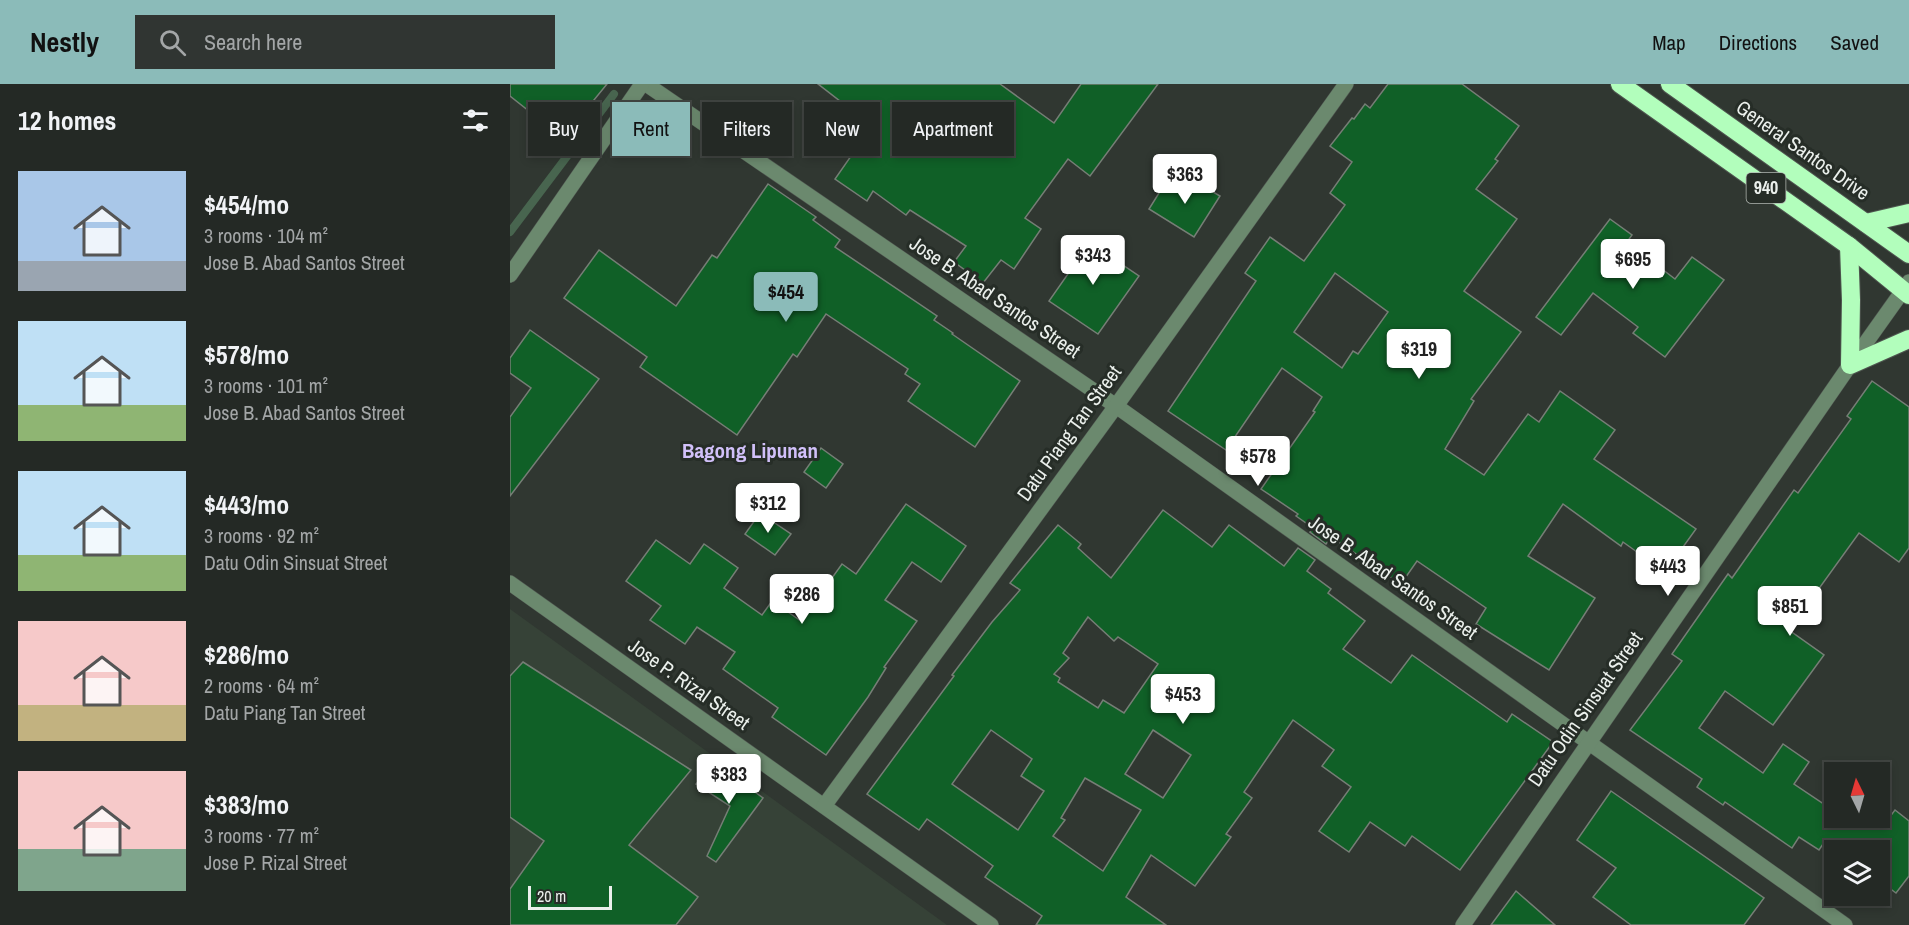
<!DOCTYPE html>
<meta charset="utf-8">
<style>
:root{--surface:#242925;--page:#303532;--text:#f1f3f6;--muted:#a3a6a7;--line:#414542;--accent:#8bbbb9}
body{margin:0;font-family:"Archivo Narrow",sans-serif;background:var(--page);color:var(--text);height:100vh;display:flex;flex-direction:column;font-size:22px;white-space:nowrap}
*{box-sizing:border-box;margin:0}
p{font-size:20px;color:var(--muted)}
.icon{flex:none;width:33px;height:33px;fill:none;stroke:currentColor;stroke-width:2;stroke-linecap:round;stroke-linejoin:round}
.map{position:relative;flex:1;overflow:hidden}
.drawer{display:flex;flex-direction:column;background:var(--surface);width:510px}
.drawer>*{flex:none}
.guide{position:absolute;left:18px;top:18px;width:570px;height:54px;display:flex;gap:12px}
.needle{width:39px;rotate:355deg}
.buttons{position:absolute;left:1314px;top:678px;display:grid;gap:12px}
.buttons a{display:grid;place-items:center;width:66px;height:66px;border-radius:0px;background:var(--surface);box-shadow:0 3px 9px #0003,0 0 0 2px var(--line);font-size:30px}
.scale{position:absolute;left:18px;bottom:15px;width:84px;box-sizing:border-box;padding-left:6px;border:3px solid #ebf0ec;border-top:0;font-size:16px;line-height:21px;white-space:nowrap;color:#ebf0ec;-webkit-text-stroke:4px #262d27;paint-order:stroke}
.price{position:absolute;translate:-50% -51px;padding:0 14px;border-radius:6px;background:#fff;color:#222;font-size:20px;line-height:39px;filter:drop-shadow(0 2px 3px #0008)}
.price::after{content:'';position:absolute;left:50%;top:36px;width:18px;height:14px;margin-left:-9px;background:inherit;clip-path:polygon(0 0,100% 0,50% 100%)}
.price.active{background:var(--accent);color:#111}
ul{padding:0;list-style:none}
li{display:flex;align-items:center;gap:18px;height:150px;padding:0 18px}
li span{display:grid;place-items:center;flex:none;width:168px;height:120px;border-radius:0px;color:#555}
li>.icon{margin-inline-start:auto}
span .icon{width:72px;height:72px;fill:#fffc;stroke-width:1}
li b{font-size:26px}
h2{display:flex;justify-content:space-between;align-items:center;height:72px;padding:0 18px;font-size:26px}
.pill{padding:0 21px;border-radius:0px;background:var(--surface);box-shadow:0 3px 9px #0003,0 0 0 2px var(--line);font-size:21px;line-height:54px}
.pill.active{background:var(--accent);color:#111}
header{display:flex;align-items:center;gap:36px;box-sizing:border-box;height:84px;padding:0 30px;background:var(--accent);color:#111}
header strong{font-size:28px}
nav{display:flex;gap:33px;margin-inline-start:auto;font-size:21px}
.search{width:420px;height:54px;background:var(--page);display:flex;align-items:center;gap:15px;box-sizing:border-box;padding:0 21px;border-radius:0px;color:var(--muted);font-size:22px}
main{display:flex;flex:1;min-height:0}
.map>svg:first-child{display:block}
</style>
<header>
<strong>Nestly</strong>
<div class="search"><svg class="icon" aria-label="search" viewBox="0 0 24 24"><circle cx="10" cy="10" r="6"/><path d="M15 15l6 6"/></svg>Search here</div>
<nav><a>Map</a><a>Directions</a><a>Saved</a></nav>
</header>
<main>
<section class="drawer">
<h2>12 homes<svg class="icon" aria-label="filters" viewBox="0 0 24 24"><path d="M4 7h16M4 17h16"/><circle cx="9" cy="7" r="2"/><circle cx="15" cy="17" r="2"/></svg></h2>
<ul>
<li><span style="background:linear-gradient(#a9c7e8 75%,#9aa5b1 0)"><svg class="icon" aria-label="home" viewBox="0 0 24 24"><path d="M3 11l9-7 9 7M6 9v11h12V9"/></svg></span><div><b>$454/mo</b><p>3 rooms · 104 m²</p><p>Jose B. Abad Santos Street</p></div></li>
<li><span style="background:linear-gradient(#bfe0f5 70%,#8fb573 0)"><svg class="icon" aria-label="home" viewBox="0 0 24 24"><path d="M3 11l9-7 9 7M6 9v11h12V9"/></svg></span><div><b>$578/mo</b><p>3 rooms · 101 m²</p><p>Jose B. Abad Santos Street</p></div></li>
<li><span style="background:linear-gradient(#bfe0f5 70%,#8fb573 0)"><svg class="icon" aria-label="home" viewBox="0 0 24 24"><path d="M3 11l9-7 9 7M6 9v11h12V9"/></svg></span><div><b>$443/mo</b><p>3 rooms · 92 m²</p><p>Datu Odin Sinsuat Street</p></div></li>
<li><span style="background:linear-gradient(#f6c9c9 70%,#c2b280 0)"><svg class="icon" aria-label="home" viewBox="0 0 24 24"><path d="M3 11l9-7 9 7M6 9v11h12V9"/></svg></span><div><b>$286/mo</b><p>2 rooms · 64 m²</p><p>Datu Piang Tan Street</p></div></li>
<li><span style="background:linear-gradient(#f6c9c9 65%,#7fa58c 0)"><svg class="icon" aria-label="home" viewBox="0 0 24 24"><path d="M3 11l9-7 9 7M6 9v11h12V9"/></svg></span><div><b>$383/mo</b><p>3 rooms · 77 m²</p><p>Jose P. Rizal Street</p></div></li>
</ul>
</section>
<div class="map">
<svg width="1399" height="841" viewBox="0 0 1399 841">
<rect width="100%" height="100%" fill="#303731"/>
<polygon fill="#364237" points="0,525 437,841 0,841"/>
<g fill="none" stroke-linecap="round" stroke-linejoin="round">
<polyline stroke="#48654f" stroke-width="8" points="0,148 104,10"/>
</g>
<g fill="#106027" stroke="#767e76" stroke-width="1.5" fill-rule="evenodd">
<polygon points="0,0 97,0 53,54 0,12"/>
<polygon points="308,0 490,0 544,39 571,0 648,0 580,92 558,75 515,134 531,145 504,185 491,176 473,199 444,178 456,162 400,126 396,131 363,107 357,117 325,95 362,42"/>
<path d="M878,0H952L1009,42L985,75L988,77L966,105L1007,135L954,207L1011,248L961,315L964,317L935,365L974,391L1018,330L1029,338L1050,307L1105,346L1084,375L1186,445L1155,488L1113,458L1111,462L1053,420L1018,472L1085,514L1039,586L966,540L976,524L907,477L891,500L821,453L816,460L800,448L803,444L786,432L788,430L751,405L805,328L803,327L812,313L772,284L716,366L658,327L746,197L735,189L760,153L794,177L835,121L820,109L842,78L820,62L842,34L844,35L855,20L860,24ZM825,189L878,228L848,270L843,267L832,284L784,248Z"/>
<polygon points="659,93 678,104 683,96 710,112 684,153 639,125"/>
<polygon points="258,100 306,133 303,136 330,156 325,163 427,232 424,236 443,249 442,250 510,297 465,363 398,317 410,300 395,290 398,285 316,230 287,273 283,270 227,351 130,283 137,273 54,214 89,166 166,222 202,171 207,174"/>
<polygon points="1100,135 1122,151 1117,158 1165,195 1182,173 1214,196 1155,273 1123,249 1128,243 1083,209 1051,251 1026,233"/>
<polygon points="570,152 629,192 588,250 539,217 565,180 556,173"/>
<polygon points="20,246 89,295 0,412 0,333 21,304 0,289 0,274"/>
<polygon points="1362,297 1399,323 1399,464 1389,478 1349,449 1279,546 1314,571 1263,641 1215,607 1189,644 1253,689 1273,660 1299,678 1284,700 1324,727 1324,734 1379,734 1385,726 1399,737 1399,792 1386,809 1370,797 1370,766 1323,766 1313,760 1309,766 1289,753 1282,764 1215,718 1213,721 1187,703 1192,695 1120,646 1172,577 1162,570 1218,490 1222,494 1284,406 1288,409 1341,335 1337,332"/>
<polygon points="311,364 333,380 316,404 294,388"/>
<polygon points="396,420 456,462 431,498 402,478 375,516 407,537 374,583 376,584 358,613 316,671 262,633 268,624 213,585 225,568 187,543 175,560 140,536 151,522 116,497 146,456 180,480 194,460 228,484 214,504 252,531 262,517 291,537 332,480 346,490"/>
<path d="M653,426L702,463L719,441L774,482L788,464L805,476L797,487L821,505L818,509L855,537L833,565L881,599L902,571L997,638L1002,630L1043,658L950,786L902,752L895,762L860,738L839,768L809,747L841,703L812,682L824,666L783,636L734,708L742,714L716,750L721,753L685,802L641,771L616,813L656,841H526L532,832L475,793L483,782L417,735L409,746L357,710L444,592L442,591L482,538L510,506L500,499L548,441L571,460L568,464L601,494ZM578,533L604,557L608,553L648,580L614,629L593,616L588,624L548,598L550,594L544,590L559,574L553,569ZM481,646L522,675L511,692L534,707L508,746L442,700ZM643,646L681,671L653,714L615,690ZM575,694L631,726L593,787L543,752L555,736L551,734Z"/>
<polygon points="250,429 281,450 265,471 235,450"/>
<polygon points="13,578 181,686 119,761 188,813 166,841 0,841 0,805 34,757 0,733 0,592"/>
<polygon points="204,678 253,714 206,778 197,772 220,722 186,700"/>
<polygon points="1101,707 1254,814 1234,841 1121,841 1083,813 1106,784 1067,756"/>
<polygon points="1006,807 1045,841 981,841"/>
</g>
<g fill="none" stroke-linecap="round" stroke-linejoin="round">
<defs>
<g id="minor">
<polyline points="136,0 606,322 1335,841"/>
<polyline points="0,191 132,0"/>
<polyline points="0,499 481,841"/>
<polyline points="314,722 606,322 836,0"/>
<polyline points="953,841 1340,281 1399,198"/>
</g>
<g id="highway">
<polyline points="1110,0 1339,162 1399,211"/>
<polyline points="1160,0 1399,170"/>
<polyline points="1356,139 1399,129"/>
<polyline points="1339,162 1341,216 1340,281 1399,255"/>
</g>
</defs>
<use href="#minor" stroke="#4e554f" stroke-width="16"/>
<use href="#highway" stroke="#4e554f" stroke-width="20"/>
<use href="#minor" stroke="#6b896e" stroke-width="15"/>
<use href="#highway" stroke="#b2febc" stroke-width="18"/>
</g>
<g text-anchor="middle" stroke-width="6" stroke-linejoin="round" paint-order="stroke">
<rect fill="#262d27" stroke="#b0b6b1" stroke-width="1.5" x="1236.5" y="89" width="39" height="30" rx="4.5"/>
<g font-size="18" font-weight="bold" fill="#ebf0ec">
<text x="1256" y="110">940</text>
</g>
<g font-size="20" fill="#ebf0ec" stroke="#262d27">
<text transform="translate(1293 66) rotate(35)" y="7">General Santos Drive</text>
<text transform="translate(485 213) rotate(34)" y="7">Jose B. Abad Santos Street</text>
<text transform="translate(559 349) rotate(-54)" y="7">Datu Piang Tan Street</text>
<text transform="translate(883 493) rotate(35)" y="7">Jose B. Abad Santos Street</text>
<text transform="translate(179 600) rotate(35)" y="7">Jose P. Rizal Street</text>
<text transform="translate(1075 625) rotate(-55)" y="7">Datu Odin Sinsuat Street</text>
</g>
<g font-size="21" font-weight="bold" fill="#d1c0f9" stroke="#262d27">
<text x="240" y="374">Bagong Lipunan</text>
</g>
</g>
</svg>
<div class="buttons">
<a><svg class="needle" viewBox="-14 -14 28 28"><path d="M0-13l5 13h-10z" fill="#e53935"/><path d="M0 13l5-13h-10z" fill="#a3a6a7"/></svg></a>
<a><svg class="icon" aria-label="layers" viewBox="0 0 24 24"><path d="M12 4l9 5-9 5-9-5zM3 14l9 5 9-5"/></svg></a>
</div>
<div class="scale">20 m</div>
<b class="price" style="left:675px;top:121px">$363</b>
<b class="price" style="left:583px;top:202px">$343</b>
<b class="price" style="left:1123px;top:206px">$695</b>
<b class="price active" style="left:276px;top:239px">$454</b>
<b class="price" style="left:909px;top:296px">$319</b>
<b class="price" style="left:748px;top:403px">$578</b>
<b class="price" style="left:258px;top:450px">$312</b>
<b class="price" style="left:1158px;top:513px">$443</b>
<b class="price" style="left:292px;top:541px">$286</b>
<b class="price" style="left:1280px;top:553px">$851</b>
<b class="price" style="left:673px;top:641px">$453</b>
<b class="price" style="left:219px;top:721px">$383</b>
<div class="guide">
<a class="pill">Buy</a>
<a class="pill active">Rent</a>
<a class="pill">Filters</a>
<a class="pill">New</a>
<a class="pill">Apartment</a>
</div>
</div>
</main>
